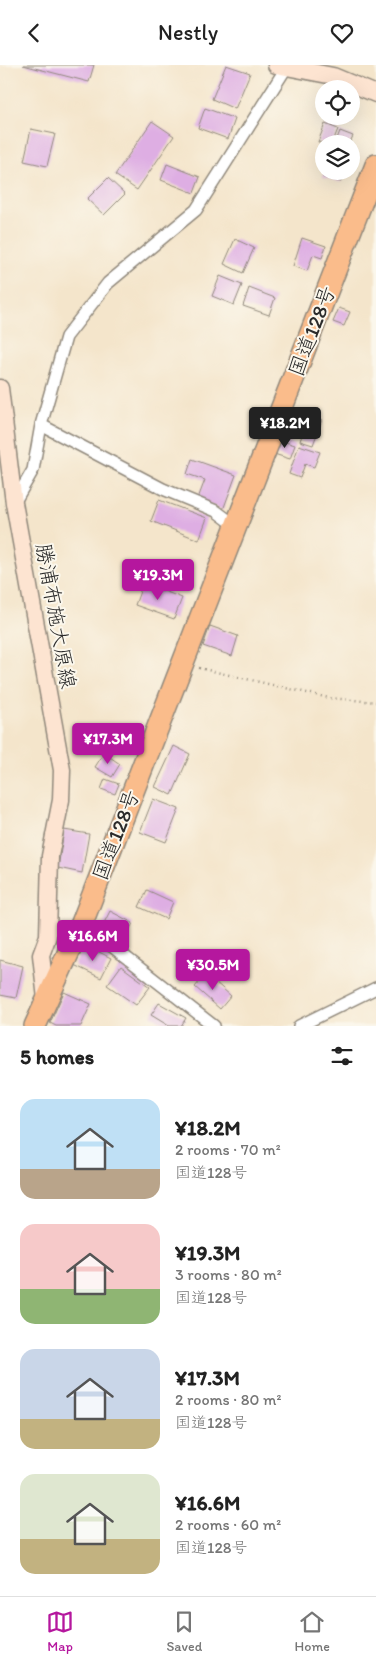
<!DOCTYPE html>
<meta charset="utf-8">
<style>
:root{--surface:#fff;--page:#f2f2f2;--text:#222;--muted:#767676;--line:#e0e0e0;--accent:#b5179e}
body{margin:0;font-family:Itim,"Klee One",sans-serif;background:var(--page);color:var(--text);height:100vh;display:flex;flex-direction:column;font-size:19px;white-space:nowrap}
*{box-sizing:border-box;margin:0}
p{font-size:16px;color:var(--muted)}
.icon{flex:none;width:28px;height:28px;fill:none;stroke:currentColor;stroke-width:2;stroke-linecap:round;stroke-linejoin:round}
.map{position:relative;height:961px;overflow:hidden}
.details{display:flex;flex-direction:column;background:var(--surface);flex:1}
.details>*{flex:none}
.fabs{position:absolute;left:315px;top:15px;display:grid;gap:10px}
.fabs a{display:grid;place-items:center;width:45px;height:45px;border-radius:50%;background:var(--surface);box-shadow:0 5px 20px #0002;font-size:25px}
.price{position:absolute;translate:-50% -42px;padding:0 11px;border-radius:5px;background:var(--accent);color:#fff;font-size:16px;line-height:32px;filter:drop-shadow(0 1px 2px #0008)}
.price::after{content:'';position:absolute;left:50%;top:30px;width:15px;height:11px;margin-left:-8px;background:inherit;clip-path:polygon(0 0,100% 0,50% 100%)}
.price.current{background:#222;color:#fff}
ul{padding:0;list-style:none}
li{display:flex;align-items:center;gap:15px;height:125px;padding:0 20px}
li span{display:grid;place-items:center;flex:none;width:140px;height:100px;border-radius:15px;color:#555}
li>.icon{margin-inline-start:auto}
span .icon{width:60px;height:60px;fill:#fffc;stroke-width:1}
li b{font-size:21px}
h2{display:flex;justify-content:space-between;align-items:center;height:60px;padding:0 20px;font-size:21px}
header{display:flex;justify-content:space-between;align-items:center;height:65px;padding:0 20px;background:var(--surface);font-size:22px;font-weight:600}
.dock{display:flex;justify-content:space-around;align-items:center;height:70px;border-top:1px solid var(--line);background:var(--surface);font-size:14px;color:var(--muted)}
.dock a{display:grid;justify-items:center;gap:2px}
.dock .current{color:var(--accent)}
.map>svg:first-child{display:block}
</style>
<header><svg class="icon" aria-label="back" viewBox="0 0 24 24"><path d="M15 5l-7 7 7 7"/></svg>Nestly<svg class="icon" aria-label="heart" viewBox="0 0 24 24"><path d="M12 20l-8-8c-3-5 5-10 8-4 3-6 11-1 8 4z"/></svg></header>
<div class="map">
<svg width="376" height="961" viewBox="0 0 376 961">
<rect width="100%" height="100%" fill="#fbf7ec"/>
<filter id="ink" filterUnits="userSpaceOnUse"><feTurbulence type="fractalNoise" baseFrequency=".02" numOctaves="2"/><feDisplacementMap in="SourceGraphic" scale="10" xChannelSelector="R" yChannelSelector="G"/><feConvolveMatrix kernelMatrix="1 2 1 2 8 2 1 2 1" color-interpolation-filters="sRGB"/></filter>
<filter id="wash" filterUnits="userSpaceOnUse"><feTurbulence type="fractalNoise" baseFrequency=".0096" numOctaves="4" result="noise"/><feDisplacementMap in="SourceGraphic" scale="20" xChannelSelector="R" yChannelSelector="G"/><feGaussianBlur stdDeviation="1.12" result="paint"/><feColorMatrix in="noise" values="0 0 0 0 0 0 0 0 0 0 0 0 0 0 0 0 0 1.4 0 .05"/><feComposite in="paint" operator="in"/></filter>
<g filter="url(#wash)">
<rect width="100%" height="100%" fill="#f4e5cb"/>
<g id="blocks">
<g fill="#deaee3">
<polygon points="23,0 94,0 89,17"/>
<polygon points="226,0 250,8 235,44 212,34"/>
<polygon points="351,38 356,40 349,57 335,51 351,51"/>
<polygon points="205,43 235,54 228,74 198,63"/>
<polygon points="152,56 174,71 137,125 115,110"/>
<polygon points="325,59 338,64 332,79 318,77"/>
<polygon points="31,64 55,69 47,101 24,96"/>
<polygon points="340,66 353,71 349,79 335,79"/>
<polygon points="167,99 200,112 194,128 161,115"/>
<polygon points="325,106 343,106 341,117 323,112"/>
<polygon points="108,113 125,129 104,150 87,134"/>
<polygon points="302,173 326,181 322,193 313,190 307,206 293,201"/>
<polygon points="235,174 254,183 243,208 224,199"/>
<polygon points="220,211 242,220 234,240 212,231"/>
<polygon points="249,223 275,233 269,250 243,241"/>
<polygon points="339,243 350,247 344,261 333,257"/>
<polygon points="309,350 322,355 313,380 300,376"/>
<polygon points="279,375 295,380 290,394 274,389"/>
<polygon points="299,380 320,387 314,402 305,399 300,413 289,409"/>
<polygon points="192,394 236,410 223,445 197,436 205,415 187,409"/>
<polygon points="159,435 207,453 199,475 151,456"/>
<polygon points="143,518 182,533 174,554 135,540"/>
<polygon points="210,561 238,571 232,591 203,581"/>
<polygon points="174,681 190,689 172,730 155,722"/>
<polygon points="104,688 120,699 112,712 95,702"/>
<polygon points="105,714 119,719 115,729 101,724"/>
<polygon points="153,734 179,744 166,777 140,767"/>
<polygon points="64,765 89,769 82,808 58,803"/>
<polygon points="147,825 173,837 166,854 139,842"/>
<polygon points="110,846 133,858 122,879 99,868"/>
<polygon points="85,880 111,893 101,913 74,900"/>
<polygon points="0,895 23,901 16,933 0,930"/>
<polygon points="121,901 150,922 136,940 107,920"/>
<polygon points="206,909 231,931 220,944 195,922"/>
<polygon points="64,927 91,939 81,961 56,961 50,958"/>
<polygon points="159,938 186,953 181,961 169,961 151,950"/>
</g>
</g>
</g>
<g filter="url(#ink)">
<use href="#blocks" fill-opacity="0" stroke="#90887b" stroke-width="1"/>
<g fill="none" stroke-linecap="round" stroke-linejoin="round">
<defs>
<g id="street">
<polyline points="41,360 163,424 216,446 236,461"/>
<polyline points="14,438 33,405 41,360 66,272 108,218 196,145 288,0"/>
<polyline points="82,858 214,961"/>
<polyline points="299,961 376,923"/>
</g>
<g id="secondary">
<polyline points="276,0 333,11 376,29"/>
<polyline points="0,323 14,438 62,705 61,735 50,791 48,871 41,890 46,934"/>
</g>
<polyline id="highway" points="35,961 82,858 376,100"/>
</defs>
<use href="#street" stroke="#90887b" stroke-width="14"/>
<use href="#secondary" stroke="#90887b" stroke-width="19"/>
<use href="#highway" stroke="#90887b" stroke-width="24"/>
<polyline stroke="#90887b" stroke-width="2.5" stroke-dasharray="1 4" stroke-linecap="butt" points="199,603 329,633 376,637"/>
<use href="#street" stroke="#fff" stroke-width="11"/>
<use href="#secondary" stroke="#fde4d1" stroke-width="16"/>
<use href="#highway" stroke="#fabc8b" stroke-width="21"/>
</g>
</g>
<g text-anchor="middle" stroke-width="4" stroke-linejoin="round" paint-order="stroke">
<g font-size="21" fill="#2b2b2b" stroke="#fbf7ec">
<text transform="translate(312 266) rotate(-69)" y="7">国道128号</text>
<text transform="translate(56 551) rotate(80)" y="7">勝浦布施大原線</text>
<text transform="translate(116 770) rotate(-69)" y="7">国道128号</text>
</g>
</g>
</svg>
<div class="fabs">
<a><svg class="icon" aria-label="locate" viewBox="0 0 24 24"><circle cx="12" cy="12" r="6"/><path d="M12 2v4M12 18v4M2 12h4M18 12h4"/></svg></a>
<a><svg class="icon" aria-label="layers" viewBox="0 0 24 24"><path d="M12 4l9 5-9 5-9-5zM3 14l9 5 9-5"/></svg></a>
</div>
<b class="price current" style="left:285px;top:384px">¥18.2M</b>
<b class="price" style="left:158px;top:536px">¥19.3M</b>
<b class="price" style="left:108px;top:700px">¥17.3M</b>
<b class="price" style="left:93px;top:897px">¥16.6M</b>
<b class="price" style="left:213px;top:926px">¥30.5M</b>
</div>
<section class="details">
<h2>5 homes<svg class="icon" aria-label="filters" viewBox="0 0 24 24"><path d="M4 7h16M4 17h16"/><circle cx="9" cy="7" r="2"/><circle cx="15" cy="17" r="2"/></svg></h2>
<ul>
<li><span style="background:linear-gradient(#bfe0f5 70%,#b9a48a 0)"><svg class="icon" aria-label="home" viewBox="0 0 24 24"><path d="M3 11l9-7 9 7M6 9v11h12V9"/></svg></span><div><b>¥18.2M</b><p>2 rooms · 70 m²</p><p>国道128号</p></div></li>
<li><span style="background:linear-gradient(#f6c9c9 65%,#8fb573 0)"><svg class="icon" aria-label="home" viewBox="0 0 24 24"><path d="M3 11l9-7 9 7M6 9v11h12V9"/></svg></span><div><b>¥19.3M</b><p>3 rooms · 80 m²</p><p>国道128号</p></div></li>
<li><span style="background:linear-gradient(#c9d6e8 70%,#c2b280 0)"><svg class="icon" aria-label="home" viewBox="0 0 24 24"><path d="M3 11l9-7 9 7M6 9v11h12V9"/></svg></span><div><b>¥17.3M</b><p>2 rooms · 80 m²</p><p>国道128号</p></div></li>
<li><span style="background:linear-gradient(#dfe7d0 65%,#c2b280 0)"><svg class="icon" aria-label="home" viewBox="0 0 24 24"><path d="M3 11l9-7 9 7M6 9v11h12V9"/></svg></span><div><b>¥16.6M</b><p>2 rooms · 60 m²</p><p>国道128号</p></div></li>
</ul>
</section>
<nav class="dock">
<a class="current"><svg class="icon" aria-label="map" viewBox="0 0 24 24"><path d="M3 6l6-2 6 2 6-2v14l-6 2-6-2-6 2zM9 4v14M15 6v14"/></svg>Map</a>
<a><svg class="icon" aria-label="saved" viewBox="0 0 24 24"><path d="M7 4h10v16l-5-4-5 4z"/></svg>Saved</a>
<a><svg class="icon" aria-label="home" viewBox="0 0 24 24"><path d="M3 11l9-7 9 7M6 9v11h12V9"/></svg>Home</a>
</nav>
